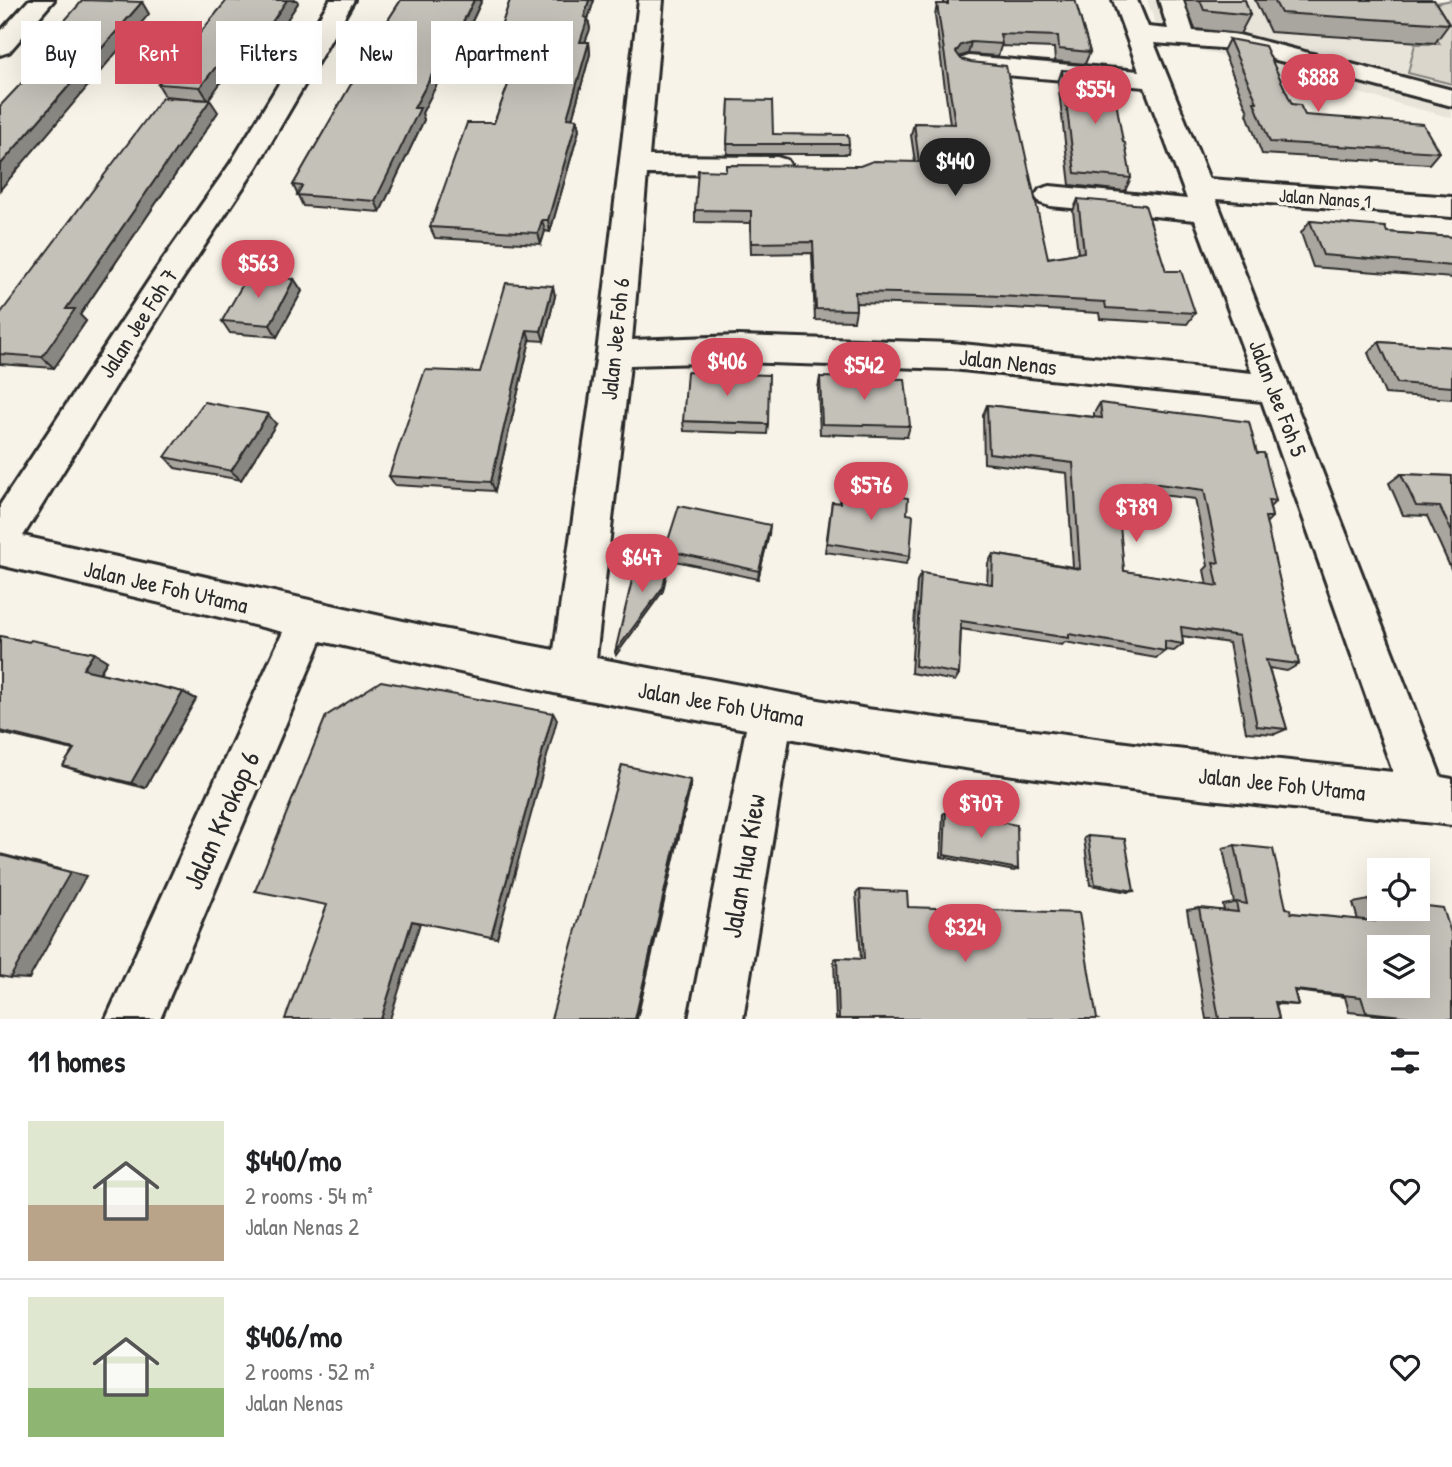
<!DOCTYPE html>
<meta charset="utf-8">
<style>
:root{--surface:#fff;--page:#f6f6f6;--text:#202124;--muted:#757577;--line:#e0e0e0;--accent:#d1495b}
body{margin:0;font-family:"Patrick Hand",sans-serif;background:var(--page);color:var(--text);height:100vh;display:flex;flex-direction:column;font-size:26px;white-space:nowrap}
*{box-sizing:border-box;margin:0}
p{font-size:23px;color:var(--muted)}
.icon{flex:none;width:38px;height:38px;fill:none;stroke:currentColor;stroke-width:2;stroke-linecap:round;stroke-linejoin:round}
.map{position:relative;height:1019px;overflow:hidden}
.side{display:flex;flex-direction:column;background:var(--surface);flex:1}
.side>*{flex:none}
.banner{position:absolute;left:21px;top:21px;width:700px;height:63px;display:flex;gap:14px}
.buttons{position:absolute;left:1367px;top:858px;display:grid;gap:14px}
.buttons a{display:grid;place-items:center;width:63px;height:63px;border-radius:0px;background:var(--surface);box-shadow:0 7px 28px #0002;font-size:35px}
.price{position:absolute;translate:-50% -60px;padding:0 16px;border-radius:24px;background:var(--accent);color:#fff;font-size:23px;line-height:46px;filter:drop-shadow(0 2px 4px #0008)}
.price::after{content:'';position:absolute;left:50%;top:42px;width:21px;height:16px;margin-left:-10px;background:inherit;clip-path:polygon(0 0,100% 0,50% 100%)}
.price.on{background:#222;color:#fff}
ul{padding:0;list-style:none}
li{display:flex;align-items:center;gap:21px;height:175px;padding:0 28px}
li+li{border-top:2px solid var(--line)}
li span{display:grid;place-items:center;flex:none;width:196px;height:140px;border-radius:0px;color:#555}
li>.icon{margin-inline-start:auto}
span .icon{width:84px;height:84px;fill:#fffc;stroke-width:1}
li b{font-size:30px}
h2{display:flex;justify-content:space-between;align-items:center;height:84px;padding:0 28px;font-size:30px}
.tag{padding:0 24px;border-radius:0px;background:var(--surface);box-shadow:0 7px 28px #0002;font-size:24px;line-height:63px}
.tag.on{background:var(--accent);color:#fff}
.map>svg:first-child{display:block}
</style>
<div class="map">
<svg width="1452" height="1019" viewBox="0 0 1452 1019">
<rect width="100%" height="100%" fill="#f7f3e8"/>
<filter id="ink" filterUnits="userSpaceOnUse"><feTurbulence type="fractalNoise" baseFrequency=".0143" numOctaves="2"/><feDisplacementMap in="SourceGraphic" scale="14" xChannelSelector="R" yChannelSelector="G"/><feConvolveMatrix kernelMatrix="1 2 1 2 8 2 1 2 1" color-interpolation-filters="sRGB"/></filter>
<g filter="url(#ink)">
<polygon fill="#e8e4da" points="1147,0 1452,0 1452,118 1162,40"/>
<polygon fill="#dad6cc" stroke="#82807c" stroke-width="2" points="1452,0 1452,84 1408,73 1415,44 1440,44 1416,7"/>
<g fill="none" stroke-linecap="round" stroke-linejoin="round">
<defs>
<g id="minor">
<polygon points="29,0 54,0 9,52 0,55 0,32"/>
<path d="M330,0H354L256,168L179,284L23,536L421,625L554,650L597,353L639,0H663L649,156L777,157L787,160L791,166L787,172L777,175L647,174L632,340L738,336L952,343L1252,373L1195,220L1050,206L1040,203L1035,196L1040,189L1050,186L1187,199L1145,87L969,72L960,69L956,64L960,59L969,56L1139,71L1113,0H1137L1148,27L1168,29L1159,0H1183L1193,31L1235,34L1452,90V106L1234,49L1154,43L1209,179L1452,197V217L1216,199L1441,777L1452,779V825C1231,801 1007,781 789,738L743,1019H689L746,729L572,697L321,641L160,1019H106L283,632L0,565V505L157,268L230,164ZM738,362L952,369L1262,401L1393,772L1157,747L867,709L596,658L630,365Z"/>
</g>
</defs>
<use href="#minor" stroke="#2b2b2b" stroke-width="6"/>
<use href="#minor" fill="#f7f3e8" fill-rule="evenodd"/>
</g>
<g fill="#a9a69f" stroke="#2b2b2b" stroke-width="2" fill-rule="evenodd">
<polygon points="401,0 482,0 458,51 454,51 422,113 424,120 380,212 303,206 293,185 352,83 350,79"/>
<polygon points="510,0 594,0 588,19 590,29 585,42 589,42 590,54 572,119 577,119 579,130 550,232 545,231 541,244 435,238 430,227 494,123 518,58 515,58 514,54 499,53 496,42"/>
<polygon points="944,0 1075,0 1090,52 1085,64 1055,61 1054,48 1001,46 998,56 968,54 960,57 1048,258 1078,253 1073,211 1078,199 1166,271 1195,313 1187,324 1100,319 1099,313 976,306 856,303 856,310 854,321 815,320 812,253 751,254 750,223 695,222 695,210 726,171 860,166 915,162 911,135 914,123 950,124 935,16 937,4 944,4"/>
<polygon points="1184,0 1245,0 1250,15 1240,34 1195,29"/>
<polygon points="1255,0 1434,0 1449,24 1435,43 1270,32"/>
<polygon points="298,3 265,53 243,52 208,100 165,96 158,84"/>
<polygon points="1229,39 1292,104 1305,115 1439,152 1429,164 1262,154 1247,114 1248,112 1223,51"/>
<polygon points="1062,70 1100,83 1123,142 1131,178 1125,191 1070,185 1058,82"/>
<polygon points="729,100 773,134 849,144 848,154 727,154"/>
<polygon points="218,112 80,315 86,321 54,368 0,364 0,314"/>
<polygon points="1310,221 1387,232 1452,237 1452,278 1313,267 1301,233"/>
<polygon points="294,279 302,291 277,337 230,333 222,321"/>
<polygon points="555,296 544,341 530,340 495,491 395,485 389,476 480,372"/>
<polygon points="1379,342 1452,347 1452,399 1385,394 1368,353"/>
<polygon points="820,377 910,426 907,437 820,434 818,388"/>
<path d="M1100,403L1257,453L1276,501L1270,507L1272,517L1266,523L1299,664L1287,671L1269,668L1287,729L1275,734L1246,732L1229,643L1182,636L1183,644L1174,651L1165,650V651L1156,658L1065,642L1062,645L961,629L959,674L955,681L911,673L917,581L921,573L987,584L988,563L993,554L1073,567L1067,473L984,463L983,415L987,405L1094,417V413ZM1144,493L1195,499L1208,566L1204,570L1207,585L1124,571L1117,500L1137,503Z"/>
<polygon points="683,421 768,424 767,434 684,431"/>
<polygon points="276,424 241,480 175,468 165,457"/>
<polygon points="1401,474 1452,476 1452,571 1427,516 1403,515 1389,483"/>
<polygon points="841,487 907,514 910,556 906,564 825,552 832,502 839,503"/>
<polygon points="769,534 758,579 666,559 665,550"/>
<polygon points="0,636 29,642 94,653 107,661 100,673 183,692 196,699 145,788 78,771 63,766 73,750 0,733"/>
<polygon points="946,812 1018,869 1014,871 941,857 943,814"/>
<polygon points="1088,836 1134,891 1128,892 1090,885 1084,838"/>
<polygon points="1235,845 1291,913 1358,920 1353,903 1369,900 1452,1019 1401,1019 1400,1017 1349,1012 1345,997 1295,991 1298,1005 1276,1004 1279,1019 1206,1019 1187,910 1199,908 1224,911 1223,905 1234,903 1223,848"/>
<polygon points="860,890 908,907 1097,1019 836,1019 834,959 837,958 861,959 856,893"/>
</g>
<g fill="#898782" stroke="#2b2b2b" stroke-width="2">
<polygon points="287,0 297,0 298,3 265,53 259,41"/>
<polygon points="474,0 482,0 458,51 454,40"/>
<polygon points="589,0 594,0 588,19 590,29 581,53 580,42 584,17"/>
<polygon points="142,2 149,14 0,190 0,165"/>
<polygon points="451,39 454,51 422,113 424,120 380,212 375,201 414,108"/>
<polygon points="237,40 243,52 208,100 200,87"/>
<polygon points="589,42 590,54 569,130 567,118"/>
<polygon points="971,42 968,54 958,57 956,52 961,45"/>
<polygon points="210,100 218,112 80,315 86,321 54,368 42,357 66,309"/>
<polygon points="577,119 579,130 550,232 548,220"/>
<polygon points="542,220 545,231 541,244 538,233"/>
<polygon points="294,279 302,291 277,337 270,325"/>
<polygon points="553,286 555,296 544,341 541,331"/>
<polygon points="527,330 530,340 495,491 491,482"/>
<polygon points="268,414 276,424 241,480 231,471"/>
<polygon points="770,525 769,534 758,579 759,571"/>
<polygon points="668,564 668,568 663,591 616,655 615,652"/>
<polygon points="94,653 107,661 97,676 83,669"/>
<polygon points="183,692 196,699 145,788 131,783"/>
<polygon points="553,713 557,720 497,938 491,937"/>
<polygon points="690,780 691,785 637,1019 635,1019"/>
<polygon points="0,854 86,876 29,979 10,978"/>
<polygon points="412,921 420,923 390,1019 381,1019"/>
</g>
<g fill="#c4c1b9" stroke="#2b2b2b" stroke-width="2" fill-rule="evenodd">
<polygon points="83,0 142,2 0,165 0,106 32,72 25,71 38,58 32,57"/>
<polygon points="227,0 247,1 248,0 287,0 259,41 237,40 200,87 158,84"/>
<polygon points="401,0 474,0 454,40 451,39 414,108 420,108 375,201 297,195 302,186 293,185 354,79 350,79"/>
<polygon points="510,0 589,0 584,17 588,18 580,42 589,42 567,118 577,119 548,220 542,220 538,233 430,227 467,123 494,123 522,47 512,46 514,43 496,42"/>
<polygon points="948,0 1075,0 1090,52 1059,49 1058,36 1000,34 1002,44 971,42 961,45 956,52 961,59 971,62 1006,66 1048,258 1084,252 1078,199 1145,205 1166,271 1181,271 1195,313 1106,308 1105,302 981,295 855,292 856,310 816,309 813,242 751,243 751,211 695,210 698,170 726,171 726,165 860,166 873,161 919,162 914,123 955,124 937,4 948,4"/>
<polygon points="1200,0 1245,0 1250,15 1204,10"/>
<polygon points="1274,0 1434,0 1449,24 1281,13"/>
<polygon points="1229,39 1265,46 1292,104 1300,105 1305,115 1423,124 1439,152 1270,142 1254,102 1257,102"/>
<polygon points="1062,70 1097,73 1100,83 1113,84 1123,142 1125,143 1131,178 1075,173"/>
<polygon points="162,98 210,100 66,309 75,309 42,357 0,354 0,314"/>
<polygon points="729,100 772,101 773,134 848,135 849,144 727,144"/>
<polygon points="1310,221 1385,227 1387,232 1452,237 1452,266 1323,255"/>
<polygon points="248,275 294,279 270,325 222,321"/>
<polygon points="506,283 553,286 541,331 527,330 491,482 389,476 425,370 480,372"/>
<polygon points="1379,342 1452,347 1452,387 1397,383"/>
<polygon points="687,372 769,375 768,424 683,421"/>
<polygon points="820,377 905,379 910,426 822,424"/>
<polygon points="204,402 268,414 231,471 165,457"/>
<path d="M1100,403L1249,422L1257,453H1264L1276,501L1268,500L1272,517H1265L1299,664L1266,660L1287,729L1257,726L1239,636L1181,627L1183,644L1165,641V651L1069,634V638L961,621L959,674L915,666L921,573L992,584L993,554L1080,569L1073,463L989,453L987,405L1102,418ZM1143,482L1204,490L1219,563L1213,562L1218,586L1124,571L1117,490L1144,494Z"/>
<polygon points="1401,474 1452,476 1452,532 1440,507 1416,506"/>
<polygon points="841,487 908,498 907,514 913,515 910,556 827,543 832,502 840,503"/>
<polygon points="679,506 770,525 759,571 665,550"/>
<polygon points="637,559 668,564 663,587 615,652"/>
<polygon points="0,636 29,642 31,640 94,653 83,669 183,692 131,783 63,766 74,749 0,731"/>
<polygon points="381,681 553,713 491,937 412,921 381,1019 285,1019 327,905 255,891 326,716"/>
<polygon points="622,765 690,780 635,1019 551,1019"/>
<polygon points="946,812 1017,825 1018,869 944,855"/>
<polygon points="1088,836 1125,839 1134,891 1095,884"/>
<path d="M1235,845L1273,849L1286,908L1290,909L1291,913L1375,921L1369,900L1379,901V908H1418V905L1443,908L1452,936V1019H1419V1018L1366,1012L1361,997L1294,990L1298,1005L1275,1002L1279,1019H1219L1199,908L1238,912L1236,902L1247,904ZM1379,947H1418V985H1379Z"/>
<polygon points="0,855 70,873 10,978 0,976"/>
<polygon points="860,890 907,892 908,907 1079,913 1097,1019 839,1019 837,958 864,959"/>
</g>
</g>
<g text-anchor="middle" stroke-width="7" stroke-linejoin="round" paint-order="stroke">
<g font-size="19" fill="#2b2b2b" stroke="#f7f3e8">
<text transform="translate(1325 198) rotate(4)" y="7">Jalan Nanas 1</text>
</g>
<g font-size="23" fill="#2b2b2b" stroke="#f7f3e8">
<text transform="translate(138 323) rotate(-57)" y="8">Jalan Jee Foh 7</text>
<text transform="translate(615 339) rotate(-84)" y="8">Jalan Jee Foh 6</text>
<text transform="translate(1008 362) rotate(6)" y="8">Jalan Nenas</text>
<text transform="translate(1278 398) rotate(69)" y="8">Jalan Jee Foh 5</text>
<text transform="translate(166 587) rotate(13)" y="8">Jalan Jee Foh Utama</text>
<text transform="translate(721 704) rotate(10)" y="8">Jalan Jee Foh Utama</text>
<text transform="translate(1282 784) rotate(6)" y="8">Jalan Jee Foh Utama</text>
</g>
<g font-size="28" fill="#2b2b2b" stroke="#f7f3e8">
<text transform="translate(221 820) rotate(-66)" y="10">Jalan Krokop 6</text>
<text transform="translate(743 866) rotate(-80)" y="10">Jalan Hua Kiew</text>
</g>
</g>
</svg>
<div class="buttons">
<a><svg class="icon" aria-label="locate" viewBox="0 0 24 24"><circle cx="12" cy="12" r="6"/><path d="M12 2v4M12 18v4M2 12h4M18 12h4"/></svg></a>
<a><svg class="icon" aria-label="layers" viewBox="0 0 24 24"><path d="M12 4l9 5-9 5-9-5zM3 14l9 5 9-5"/></svg></a>
</div>
<b class="price" style="left:1318px;top:114px">$888</b>
<b class="price" style="left:1095px;top:126px">$554</b>
<b class="price on" style="left:955px;top:198px">$440</b>
<b class="price" style="left:258px;top:300px">$563</b>
<b class="price" style="left:727px;top:398px">$406</b>
<b class="price" style="left:864px;top:402px">$542</b>
<b class="price" style="left:871px;top:522px">$576</b>
<b class="price" style="left:1136px;top:544px">$789</b>
<b class="price" style="left:642px;top:594px">$647</b>
<b class="price" style="left:981px;top:840px">$707</b>
<b class="price" style="left:965px;top:964px">$324</b>
<div class="banner">
<a class="tag">Buy</a>
<a class="tag on">Rent</a>
<a class="tag">Filters</a>
<a class="tag">New</a>
<a class="tag">Apartment</a>
</div>
</div>
<section class="side">
<h2>11 homes<svg class="icon" aria-label="filters" viewBox="0 0 24 24"><path d="M4 7h16M4 17h16"/><circle cx="9" cy="7" r="2"/><circle cx="15" cy="17" r="2"/></svg></h2>
<ul>
<li><span style="background:linear-gradient(#dfe7d0 60%,#b9a48a 0)"><svg class="icon" aria-label="home" viewBox="0 0 24 24"><path d="M3 11l9-7 9 7M6 9v11h12V9"/></svg></span><div><b>$440/mo</b><p>2 rooms · 54 m²</p><p>Jalan Nenas 2</p></div><svg class="icon" aria-label="heart" viewBox="0 0 24 24"><path d="M12 20l-8-8c-3-5 5-10 8-4 3-6 11-1 8 4z"/></svg></li>
<li><span style="background:linear-gradient(#dfe7d0 65%,#8fb573 0)"><svg class="icon" aria-label="home" viewBox="0 0 24 24"><path d="M3 11l9-7 9 7M6 9v11h12V9"/></svg></span><div><b>$406/mo</b><p>2 rooms · 52 m²</p><p>Jalan Nenas</p></div><svg class="icon" aria-label="heart" viewBox="0 0 24 24"><path d="M12 20l-8-8c-3-5 5-10 8-4 3-6 11-1 8 4z"/></svg></li>
</ul>
</section>
